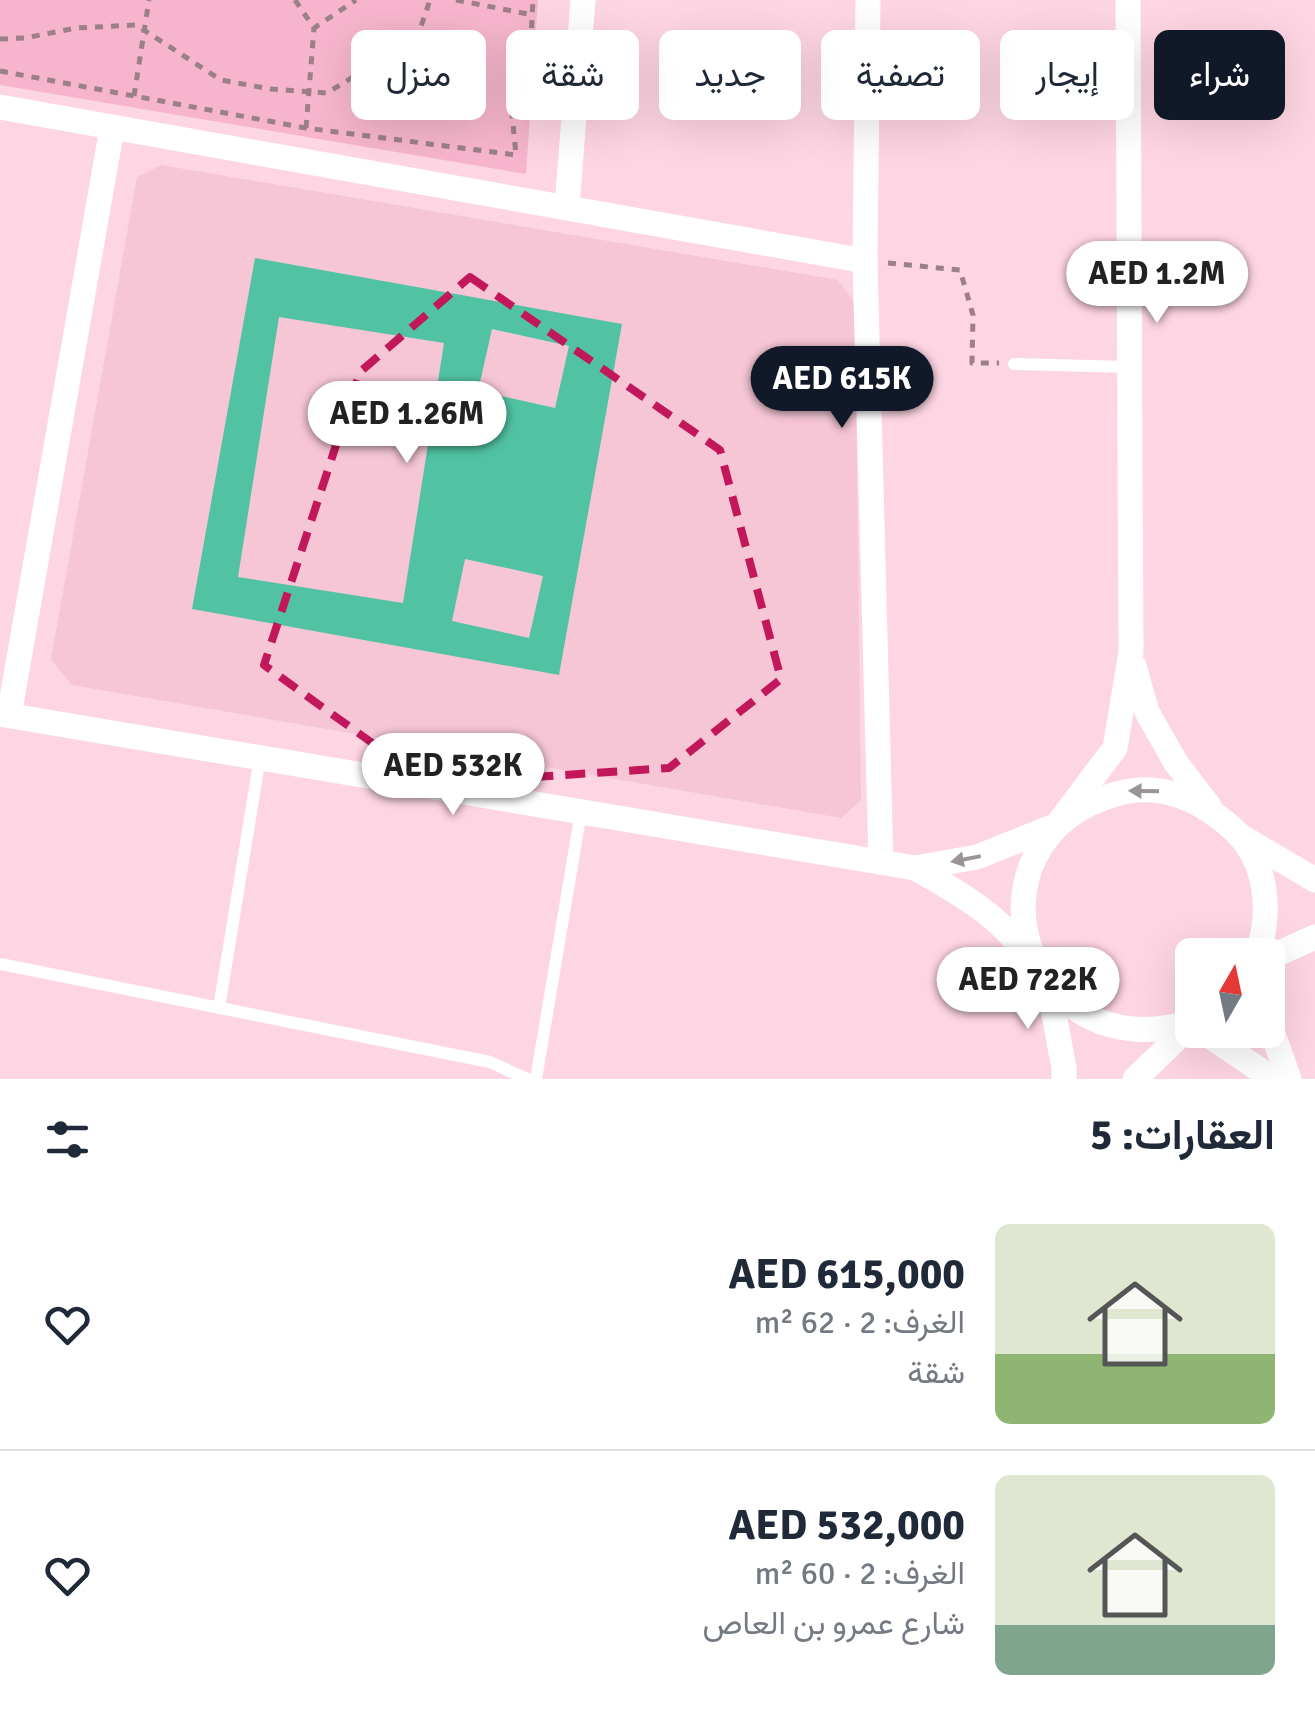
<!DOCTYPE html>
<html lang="ar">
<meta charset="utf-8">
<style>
:root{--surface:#fff;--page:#f2f2f3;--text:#1f2937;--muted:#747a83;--line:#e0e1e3;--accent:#111827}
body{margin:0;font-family:Signika,Vazirmatn,sans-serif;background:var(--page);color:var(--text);direction:rtl;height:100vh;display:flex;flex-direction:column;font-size:38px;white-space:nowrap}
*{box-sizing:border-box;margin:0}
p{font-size:32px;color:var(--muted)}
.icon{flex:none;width:55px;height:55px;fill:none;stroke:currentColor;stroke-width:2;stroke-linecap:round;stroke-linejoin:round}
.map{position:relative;height:1079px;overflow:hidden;direction:ltr}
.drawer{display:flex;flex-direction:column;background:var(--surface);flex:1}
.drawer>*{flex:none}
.top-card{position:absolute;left:30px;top:30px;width:1255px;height:90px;direction:rtl;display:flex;gap:20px}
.needle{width:65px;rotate:9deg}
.buttons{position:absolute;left:1175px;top:938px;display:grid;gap:20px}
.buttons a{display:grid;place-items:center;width:110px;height:110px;border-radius:15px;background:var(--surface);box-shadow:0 10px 40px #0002;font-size:50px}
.price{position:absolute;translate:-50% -85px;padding:0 22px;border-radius:35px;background:#fff;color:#222;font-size:32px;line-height:65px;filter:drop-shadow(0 2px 5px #0008)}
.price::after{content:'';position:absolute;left:50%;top:60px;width:30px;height:22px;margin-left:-15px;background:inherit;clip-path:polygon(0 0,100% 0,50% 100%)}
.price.active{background:var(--accent);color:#fff}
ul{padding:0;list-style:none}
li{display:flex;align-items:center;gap:30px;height:250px;padding:0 40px}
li+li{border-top:2px solid var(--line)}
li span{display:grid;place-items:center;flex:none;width:280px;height:200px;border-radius:15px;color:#555}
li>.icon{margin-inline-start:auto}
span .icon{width:120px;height:120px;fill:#fffc;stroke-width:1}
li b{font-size:42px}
h2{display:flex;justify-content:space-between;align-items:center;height:120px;padding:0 40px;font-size:42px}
.chip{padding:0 35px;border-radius:15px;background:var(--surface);box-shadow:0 10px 40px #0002;font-size:35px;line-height:90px}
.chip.active{background:var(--accent);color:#fff}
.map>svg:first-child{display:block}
</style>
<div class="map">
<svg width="1315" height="1079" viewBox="0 0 1315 1079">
<rect width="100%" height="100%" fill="#fed5e3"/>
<polygon fill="#f6c6d6" points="161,165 838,280 855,303 861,800 841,818 72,685 51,659 137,177"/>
<polygon fill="#f6b5cc" points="0,0 538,0 526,174 0,85"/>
<path fill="#51c3a2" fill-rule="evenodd" d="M255,258L622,324L559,675L192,609ZM279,317L444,343L403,603L238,577ZM492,329L569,346L555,408L478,391ZM465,559L543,576L529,638L452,621Z"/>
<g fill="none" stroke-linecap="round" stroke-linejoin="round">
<g stroke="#9b7f89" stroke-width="5" stroke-dasharray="8 8" stroke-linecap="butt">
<polyline points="295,0 314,28 356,0"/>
<polyline points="456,0 533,15"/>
<polyline points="0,39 25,38 76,28 136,25 221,80 270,89 327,93 417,38 430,0"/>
<polyline points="0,71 306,128 516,155 512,114 528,95 533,0"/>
<polyline points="134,96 149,0"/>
<polyline points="306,128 314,28"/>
<polyline points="888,263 960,270 973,315 972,363 999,363"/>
</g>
<g stroke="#fff" stroke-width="12">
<polyline points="1014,364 1129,367"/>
<polyline points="0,964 490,1062 527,1079"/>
<polyline points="219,1008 260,757"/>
<polyline points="536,1079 581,812"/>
</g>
<g stroke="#fff" stroke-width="25">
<polyline points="868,0 865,261 881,862"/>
<polyline points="0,107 865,261"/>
<polyline points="567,207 583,0"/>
<polyline points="1134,666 1147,712 1176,763 1209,806"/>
<polyline points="0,714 915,868"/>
<polyline points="9,715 112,128"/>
<polyline points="1242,837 1315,880"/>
<polyline points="1268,958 1315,937"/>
<polyline points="1268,1020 1289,1079"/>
<path d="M1192,1022C1020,1073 954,840 1116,794C1161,781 1200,799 1233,829C1268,861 1272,913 1257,955"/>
<polyline points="1201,1030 1273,1079"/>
<path d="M1064,1079V1067C1058,1042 1054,998 1042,977C1009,921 969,898 915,868L977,857L1057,825L1115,748L1131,652L1128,0"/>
<polyline points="1135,1079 1192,1024"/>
</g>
</g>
<defs><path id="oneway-solid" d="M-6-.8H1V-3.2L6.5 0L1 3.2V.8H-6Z" transform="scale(2.5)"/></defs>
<g fill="#9b9597">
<use href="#oneway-solid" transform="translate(1144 791) rotate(-179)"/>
<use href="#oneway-solid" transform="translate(966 859) rotate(169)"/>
</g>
<path fill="none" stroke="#c2185b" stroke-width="8" stroke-dasharray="20 12" stroke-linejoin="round" d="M470,277L720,450L781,679L669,768L429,784L264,665L360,372Z"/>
</svg>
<div class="buttons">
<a><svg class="needle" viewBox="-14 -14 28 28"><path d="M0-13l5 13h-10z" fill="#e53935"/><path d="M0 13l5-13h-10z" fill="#747a83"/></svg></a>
</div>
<b class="price" style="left:1157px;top:326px">AED 1.2M</b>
<b class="price active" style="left:842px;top:431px">AED 615K</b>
<b class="price" style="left:407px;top:466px">AED 1.26M</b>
<b class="price" style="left:453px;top:818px">AED 532K</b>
<b class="price" style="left:1028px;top:1032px">AED 722K</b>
<div class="top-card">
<a class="chip active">شراء</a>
<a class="chip">إيجار</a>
<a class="chip">تصفية</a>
<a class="chip">جديد</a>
<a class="chip">شقة</a>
<a class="chip">منزل</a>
</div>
</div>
<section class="drawer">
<h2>العقارات: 5<svg class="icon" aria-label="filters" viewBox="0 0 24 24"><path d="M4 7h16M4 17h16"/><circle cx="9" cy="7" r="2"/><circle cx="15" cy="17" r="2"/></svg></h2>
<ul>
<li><span style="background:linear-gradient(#dfe7d0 65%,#8fb573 0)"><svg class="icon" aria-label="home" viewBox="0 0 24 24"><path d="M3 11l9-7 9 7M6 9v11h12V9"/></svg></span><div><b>AED 615,000</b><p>الغرف: 2 · 62 m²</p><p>شقة</p></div><svg class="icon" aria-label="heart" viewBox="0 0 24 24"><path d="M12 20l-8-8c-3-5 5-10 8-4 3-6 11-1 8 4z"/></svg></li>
<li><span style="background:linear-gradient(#dfe7d0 75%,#7fa58c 0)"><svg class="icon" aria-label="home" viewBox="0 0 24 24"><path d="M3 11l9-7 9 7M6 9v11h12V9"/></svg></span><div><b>AED 532,000</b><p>الغرف: 2 · 60 m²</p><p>شارع عمرو بن العاص</p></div><svg class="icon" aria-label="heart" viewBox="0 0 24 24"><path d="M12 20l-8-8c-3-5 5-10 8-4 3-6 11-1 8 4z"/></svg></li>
</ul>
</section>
